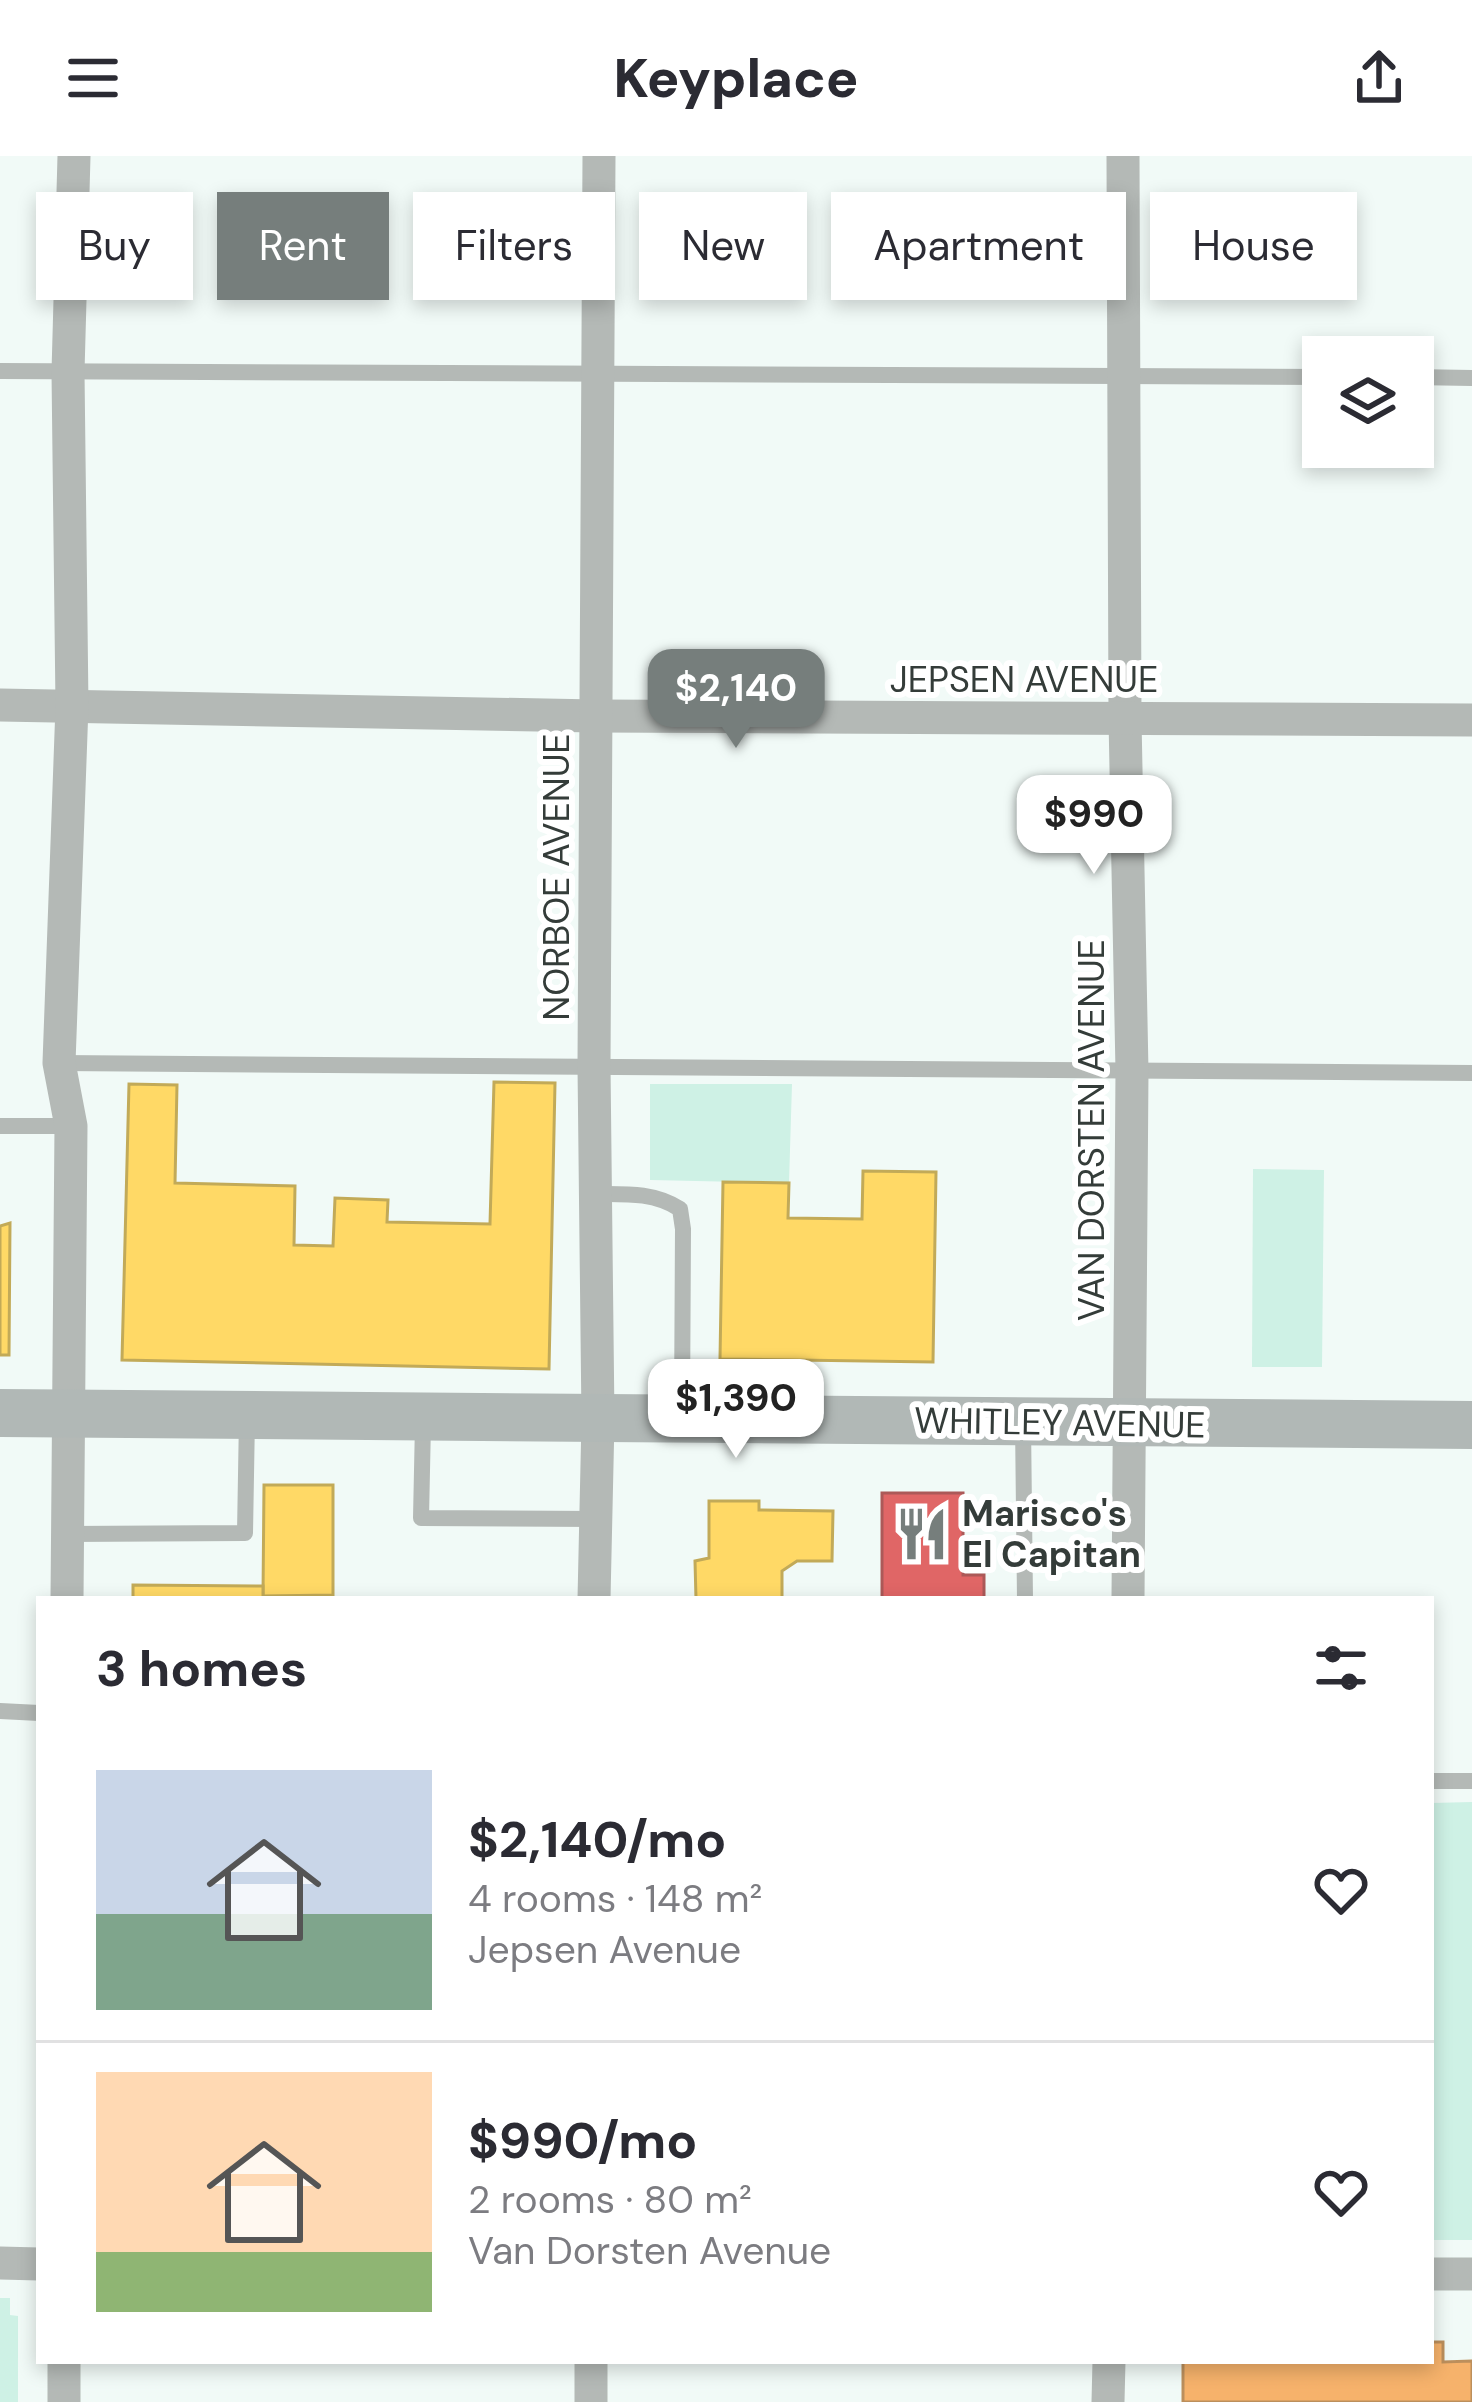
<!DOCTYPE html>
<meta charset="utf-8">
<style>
:root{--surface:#fff;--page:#f7f7f7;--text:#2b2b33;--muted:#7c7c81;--line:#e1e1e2;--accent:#767e7c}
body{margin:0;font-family:"DM Sans",sans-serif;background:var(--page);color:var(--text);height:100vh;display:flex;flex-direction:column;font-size:45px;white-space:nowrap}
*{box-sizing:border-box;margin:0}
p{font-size:39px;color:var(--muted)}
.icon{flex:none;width:66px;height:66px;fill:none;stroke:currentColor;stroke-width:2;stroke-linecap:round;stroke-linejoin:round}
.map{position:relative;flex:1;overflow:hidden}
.details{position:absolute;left:36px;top:1440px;width:1398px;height:768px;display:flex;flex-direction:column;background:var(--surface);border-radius:0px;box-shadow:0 6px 18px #0003}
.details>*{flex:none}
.banner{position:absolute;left:36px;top:36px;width:1401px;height:108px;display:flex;gap:24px}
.fabs{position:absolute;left:1302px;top:180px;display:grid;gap:24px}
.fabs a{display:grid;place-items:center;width:132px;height:132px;border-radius:0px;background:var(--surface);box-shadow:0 6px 18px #0003;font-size:60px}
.price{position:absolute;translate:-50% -102px;padding:0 27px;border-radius:24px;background:#fff;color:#222;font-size:39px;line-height:78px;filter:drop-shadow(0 3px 6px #0008)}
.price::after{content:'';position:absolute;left:50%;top:72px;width:36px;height:27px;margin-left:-18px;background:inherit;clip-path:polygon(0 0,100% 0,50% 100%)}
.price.active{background:var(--accent);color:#fff}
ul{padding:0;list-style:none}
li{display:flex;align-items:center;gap:36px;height:300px;padding:0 60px}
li+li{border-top:3px solid var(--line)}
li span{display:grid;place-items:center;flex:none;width:336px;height:240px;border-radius:0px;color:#555}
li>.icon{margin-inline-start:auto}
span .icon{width:144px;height:144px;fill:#fffc;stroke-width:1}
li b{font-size:51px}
h2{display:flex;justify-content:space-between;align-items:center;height:144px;padding:0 60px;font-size:51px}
.chip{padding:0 42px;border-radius:0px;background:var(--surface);box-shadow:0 6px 18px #0003;font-size:42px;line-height:108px}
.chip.active{background:var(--accent);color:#fff}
header{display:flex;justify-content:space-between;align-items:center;height:156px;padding:0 60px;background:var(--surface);font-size:54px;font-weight:800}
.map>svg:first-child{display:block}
</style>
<header><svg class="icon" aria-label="menu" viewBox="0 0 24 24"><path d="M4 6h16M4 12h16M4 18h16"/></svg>Keyplace<svg class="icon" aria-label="share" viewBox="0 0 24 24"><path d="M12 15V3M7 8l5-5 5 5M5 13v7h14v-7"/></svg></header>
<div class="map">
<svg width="1472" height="2246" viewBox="0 0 1472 2246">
<rect width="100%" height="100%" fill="#f1faf7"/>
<g fill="#cef1e5">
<polygon points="650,928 792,928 789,1027 650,1024"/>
<polygon points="1253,1013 1324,1014 1322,1211 1252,1211"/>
<polygon points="1472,1646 1472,2084 1431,2084 1431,1647"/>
<polygon points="0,2142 10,2142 10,2159 18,2160 18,2246 0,2246"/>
</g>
<g fill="#ffd966" stroke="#c2aa58" stroke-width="3">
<polygon points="494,926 555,927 549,1213 122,1204 129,928 177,929 175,1027 295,1030 294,1089 333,1090 335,1042 388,1044 387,1066 490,1068"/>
<polygon points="863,1015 936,1016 933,1206 720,1203 723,1026 789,1027 788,1062 862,1063"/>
<polygon points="10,1067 9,1199 0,1199 0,1070"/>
<polygon points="264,1329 333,1329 333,1439 263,1440"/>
<polygon points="709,1345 759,1345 759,1354 833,1355 832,1405 797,1405 782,1415 782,1443 696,1443 695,1405 709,1402"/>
<polygon points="133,1429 263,1430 263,1443 133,1443"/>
</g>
<polygon fill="#e06666" stroke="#ac5958" stroke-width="3" points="882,1337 963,1337 963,1419 984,1419 984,1443 882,1443"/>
<polygon fill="#f6b26b" stroke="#bc8f5c" stroke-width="3" points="1431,2186 1443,2186 1443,2206 1472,2205 1472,2246 1183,2246 1183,2205 1431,2205"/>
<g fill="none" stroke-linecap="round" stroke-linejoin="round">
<g stroke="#b4b9b6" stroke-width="16">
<polyline points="0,215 1323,221"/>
<polyline points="1413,221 1472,222"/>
<polyline points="59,907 1472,917"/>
<polyline points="0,970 71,970"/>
<path d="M595,1038C625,1038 654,1036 680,1053L683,1073L682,1256"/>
<polyline points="423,1267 421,1362 596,1363"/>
<polyline points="1023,1267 1025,1443"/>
<polyline points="68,1378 245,1377 247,1261"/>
<polyline points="0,1555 39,1557"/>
<polyline points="1431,1625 1472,1625"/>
</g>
<g stroke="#b4b9b6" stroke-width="33">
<polyline points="1123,0 1125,563 1132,915 1128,1443"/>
<polyline points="0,549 596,560 1472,564"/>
<polyline points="67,1443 71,970 59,907 72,550 68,216 74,0"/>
<polyline points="594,1443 598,1264 594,910 599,0"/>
<polyline points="0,2107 39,2108"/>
<polyline points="1431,2118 1472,2118"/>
<polyline points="64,2205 64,2246"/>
<polyline points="591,2205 591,2246"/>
<polyline points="1108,2246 1109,2205"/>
</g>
<polyline stroke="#b1b8b6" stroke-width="48" points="0,1257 1472,1269"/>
</g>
<defs>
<symbol id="restaurant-bare" viewBox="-9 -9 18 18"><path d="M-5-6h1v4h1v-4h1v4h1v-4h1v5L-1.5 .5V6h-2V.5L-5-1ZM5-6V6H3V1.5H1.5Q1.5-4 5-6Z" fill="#767e7c" stroke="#fff" stroke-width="2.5" paint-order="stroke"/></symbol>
</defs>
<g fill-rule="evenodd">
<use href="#restaurant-bare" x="884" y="1340" width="76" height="76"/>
</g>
<g text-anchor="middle" stroke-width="12" stroke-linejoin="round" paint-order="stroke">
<g font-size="36" fill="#343c39" stroke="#fff">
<text x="1024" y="536">JEPSEN AVENUE</text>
<text transform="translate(556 721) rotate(-90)" y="13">NORBOE AVENUE</text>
<text transform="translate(1091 974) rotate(-90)" y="13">VAN DORSTEN AVENUE</text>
<text transform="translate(1060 1266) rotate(1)" y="13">WHITLEY AVENUE</text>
</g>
<g font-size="36" font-weight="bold" fill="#343c39" stroke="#fff" text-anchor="start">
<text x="962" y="1370">Marisco's<tspan x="962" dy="41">El Capitan</tspan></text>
</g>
</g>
</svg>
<div class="fabs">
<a><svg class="icon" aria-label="layers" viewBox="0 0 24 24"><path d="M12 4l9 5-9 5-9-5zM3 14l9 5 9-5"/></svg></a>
</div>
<b class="price active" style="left:736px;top:595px">$2,140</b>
<b class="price" style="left:1094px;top:721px">$990</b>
<b class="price" style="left:736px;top:1305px">$1,390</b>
<div class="banner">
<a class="chip">Buy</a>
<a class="chip active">Rent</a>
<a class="chip">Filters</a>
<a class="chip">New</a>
<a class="chip">Apartment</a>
<a class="chip">House</a>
</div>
<section class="details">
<h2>3 homes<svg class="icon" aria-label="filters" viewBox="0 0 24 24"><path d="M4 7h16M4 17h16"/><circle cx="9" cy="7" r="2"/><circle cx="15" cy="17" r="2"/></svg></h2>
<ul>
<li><span style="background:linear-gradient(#c9d6e8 60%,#7fa58c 0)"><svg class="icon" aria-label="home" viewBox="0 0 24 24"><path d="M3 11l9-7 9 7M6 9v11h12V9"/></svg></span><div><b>$2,140/mo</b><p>4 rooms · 148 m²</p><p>Jepsen Avenue</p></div><svg class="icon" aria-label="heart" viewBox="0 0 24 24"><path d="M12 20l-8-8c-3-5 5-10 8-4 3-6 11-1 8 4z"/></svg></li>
<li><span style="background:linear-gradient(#ffd9b3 75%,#8fb573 0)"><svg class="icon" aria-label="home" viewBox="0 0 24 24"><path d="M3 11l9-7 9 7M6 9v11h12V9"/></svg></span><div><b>$990/mo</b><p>2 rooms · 80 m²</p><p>Van Dorsten Avenue</p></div><svg class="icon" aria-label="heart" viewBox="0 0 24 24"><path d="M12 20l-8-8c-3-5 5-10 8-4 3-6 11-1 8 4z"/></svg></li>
</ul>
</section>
</div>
